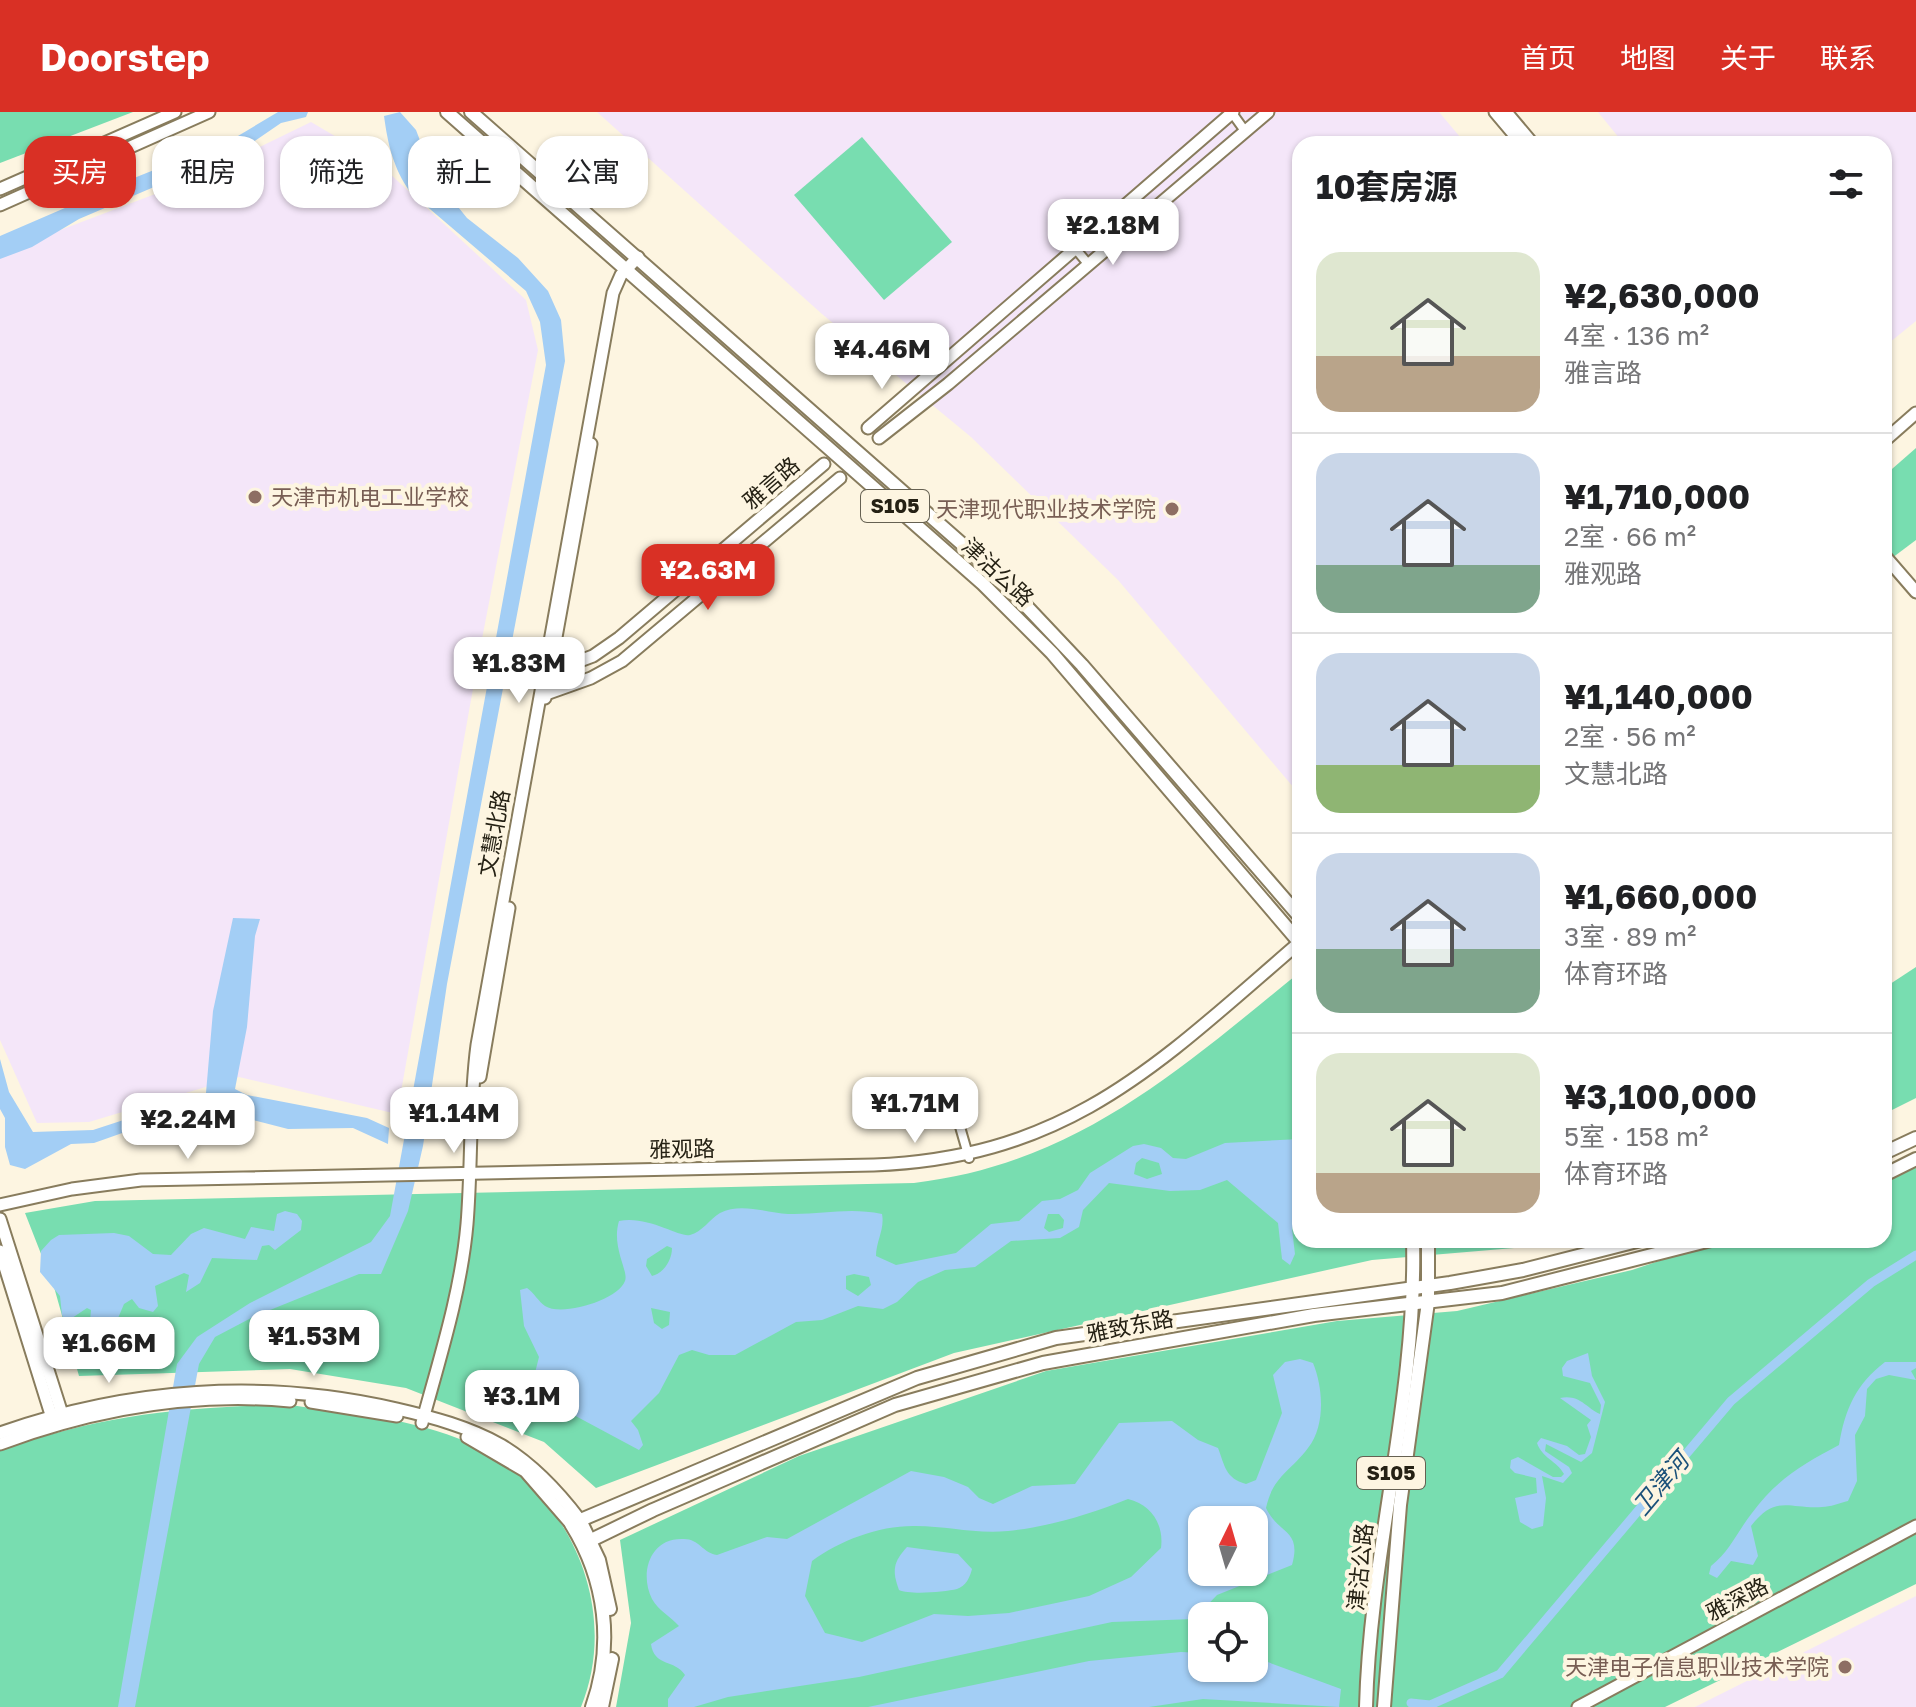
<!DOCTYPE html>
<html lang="zh">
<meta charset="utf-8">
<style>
:root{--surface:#fff;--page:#f6f6f6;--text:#202124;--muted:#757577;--line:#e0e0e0;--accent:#d93025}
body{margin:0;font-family:"Golos Text","Noto Sans SC",sans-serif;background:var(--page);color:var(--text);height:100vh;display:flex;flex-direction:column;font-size:30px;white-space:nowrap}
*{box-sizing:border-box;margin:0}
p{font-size:26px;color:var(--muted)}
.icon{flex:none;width:44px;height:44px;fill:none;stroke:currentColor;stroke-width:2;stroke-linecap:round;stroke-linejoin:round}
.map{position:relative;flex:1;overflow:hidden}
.drawer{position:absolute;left:1292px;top:24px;width:600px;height:1112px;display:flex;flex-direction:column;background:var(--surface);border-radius:24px;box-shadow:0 2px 6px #0004}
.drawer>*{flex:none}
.top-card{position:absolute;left:24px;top:24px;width:760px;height:72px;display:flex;gap:16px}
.needle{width:52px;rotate:5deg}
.controls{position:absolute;left:1188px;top:1394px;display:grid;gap:16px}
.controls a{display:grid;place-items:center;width:80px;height:80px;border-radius:16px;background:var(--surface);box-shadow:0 2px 6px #0004;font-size:40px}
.price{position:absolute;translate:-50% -68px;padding:0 18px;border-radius:16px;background:#fff;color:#222;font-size:26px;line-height:52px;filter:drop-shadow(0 2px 4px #0008)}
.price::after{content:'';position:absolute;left:50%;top:48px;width:24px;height:18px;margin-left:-12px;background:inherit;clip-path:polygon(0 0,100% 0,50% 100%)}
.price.on{background:var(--accent);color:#fff}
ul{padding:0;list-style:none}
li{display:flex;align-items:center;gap:24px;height:200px;padding:0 24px}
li+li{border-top:2px solid var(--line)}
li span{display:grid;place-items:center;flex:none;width:224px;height:160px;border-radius:24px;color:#555}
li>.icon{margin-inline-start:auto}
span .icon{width:96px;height:96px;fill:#fffc;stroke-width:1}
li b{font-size:34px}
h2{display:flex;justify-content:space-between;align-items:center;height:96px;padding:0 24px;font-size:34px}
.tag{padding:0 28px;border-radius:24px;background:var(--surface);box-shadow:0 2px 6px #0004;font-size:28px;line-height:72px}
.tag.on{background:var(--accent);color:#fff}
header{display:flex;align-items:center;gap:48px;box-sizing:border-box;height:112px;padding:0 40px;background:var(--accent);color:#fff}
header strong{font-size:38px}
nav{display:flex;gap:44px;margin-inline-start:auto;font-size:28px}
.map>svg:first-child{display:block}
</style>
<header>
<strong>Doorstep</strong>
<nav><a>首页</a><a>地图</a><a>关于</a><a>联系</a></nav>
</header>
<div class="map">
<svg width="1916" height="1595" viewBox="0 0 1916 1595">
<rect width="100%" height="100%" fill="#fdf5e1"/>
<g fill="#f4e6f9">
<polygon points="597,0 1439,0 1466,32 1300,32 1300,683 1118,468 971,325 822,202"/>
<polygon points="1598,0 1916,0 1916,209 1884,235 1884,32 1624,32"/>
<polygon points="311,10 374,47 526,188 538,238 481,532 397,1002 239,965 89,1010 37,1011 0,928 0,141 192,68"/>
<polygon points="1916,1484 1916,1595 1695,1595 1854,1515"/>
</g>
<g fill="#78ddb0" fill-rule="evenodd">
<polygon points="0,0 133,0 0,51"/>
<polygon points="862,25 952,130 884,188 794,83"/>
<polygon points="1916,336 1916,428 1884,452 1884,364"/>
<polygon points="1916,855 1916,986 1884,1002 1884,876"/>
<path d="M1300,860V1128H1554L1538,1134L1372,1148L954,1241L596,1376L544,1330L406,1276L290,1257L79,1264L54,1175L25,1101L95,1089L914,1071C1076,1052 1179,958 1300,860Z"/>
<path d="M1916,1053V1472L1665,1595H616L631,1511L620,1428L799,1344L1046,1259L1337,1209L1457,1199L1632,1158L1722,1128H1884V1070ZM1202,1408H1254V1460H1202ZM1202,1504H1254V1556H1202Z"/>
<path d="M291,1293C350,1302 413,1306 469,1331C567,1375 622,1494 581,1595H0V1338C102,1303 183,1294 291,1293Z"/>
</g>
<g fill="#a3cef5" fill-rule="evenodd">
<polygon points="278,0 308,0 306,5 281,11 243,37 79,107 32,135 0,147 0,124 139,64 189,44 206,43"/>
<path d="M400,0L416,18L434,65L467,106L518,146L548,179L561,208L565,249L447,872L423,1034L408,1099L381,1162H359L253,1205L215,1225L199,1252L135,1595H118L177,1252L197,1225L250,1191L371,1130L390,1104L546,253L540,210L526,179L410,80C393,55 388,33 384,4Z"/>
<polygon points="233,806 260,807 255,824 247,915 235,977 247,983 367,1006 389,1016 388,1032 353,1016 288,1017 218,999 190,997 94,1031 71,1032 25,1057 10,1053 5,1035 5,1006 0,997 0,947 9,980 33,1020 93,1018 206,981 213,899"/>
<path d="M1300,1027V1093L1292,1117L1295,1142L1290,1153L1282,1147L1278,1111L1227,1068L1200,1078L1170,1079L1109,1071L1083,1098L1079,1115L1060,1126L1011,1129L975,1155L945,1158L918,1170L897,1190L883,1197L858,1194L822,1208L796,1210L735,1243H709L692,1238L679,1243L659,1281L631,1309L638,1318L643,1333L639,1338L570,1301L568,1281L539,1282L532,1273L539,1245L524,1214L520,1178L527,1176C534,1181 539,1190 545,1194C562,1205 618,1188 625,1169C629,1159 611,1135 619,1109C648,1103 680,1126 690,1123C702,1120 710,1107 720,1101C741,1090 767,1101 788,1102C822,1103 847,1095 882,1102C885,1117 876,1129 876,1144L896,1153L956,1141L991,1112L1019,1109L1042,1089L1060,1087L1078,1078L1090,1061L1133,1034L1144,1032L1161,1036L1173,1046L1186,1047L1225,1031ZM1142,1046L1159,1051L1162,1062L1147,1067L1134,1062L1136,1051ZM1048,1102H1059L1064,1108L1063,1116L1049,1120L1044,1116ZM667,1134L672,1136C672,1148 664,1161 652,1164L646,1154L647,1147ZM854,1162L869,1165L871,1173L858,1184L846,1177V1164ZM651,1196L670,1200L669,1213L662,1217L654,1211Z"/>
<path d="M285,1099L297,1102L302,1109L301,1118L275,1138L269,1133L262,1134L257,1148L212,1146L200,1171L186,1180L189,1163L184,1161L155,1174L158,1194L153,1200L139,1196L132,1187L124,1192L113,1218L101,1226L91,1242L75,1248L65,1244L66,1235L75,1226L62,1203L60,1184L40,1160L41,1139L51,1128L59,1123L114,1121L129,1124L153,1142L171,1143L191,1122L204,1116L245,1127L251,1115L274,1119L277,1102ZM87,1196L91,1198L89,1220L82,1222L72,1206Z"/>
<path d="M1588,1241L1592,1264L1605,1290L1592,1341L1581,1350L1546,1332L1545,1339L1569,1355L1572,1361L1563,1371L1542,1364L1546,1386L1543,1414L1532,1417L1520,1410L1515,1386L1537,1381L1536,1366L1515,1361L1510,1356L1511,1348L1518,1345L1553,1365H1561L1564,1362C1557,1349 1542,1346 1537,1331L1541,1326L1567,1334L1579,1343L1585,1342L1591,1325L1587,1313L1591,1308L1560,1286C1580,1282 1586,1296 1600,1302L1601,1293L1590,1271L1563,1264L1562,1256L1567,1249Z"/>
<path d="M1300,1247L1313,1251C1323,1275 1326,1313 1308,1336C1290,1360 1273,1364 1266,1396C1279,1423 1302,1417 1292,1453L1217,1483L1194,1507L1112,1510L859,1565L728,1585L694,1595H668V1587L685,1563C675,1547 654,1555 651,1532L679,1514C670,1504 659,1499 652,1487C639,1461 650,1425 684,1427C699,1427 703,1441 717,1443L767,1425L787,1427L911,1359L944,1365L968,1375L979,1386L993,1392L1032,1374L1075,1372L1119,1311L1172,1309L1198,1328L1218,1336C1225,1354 1225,1366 1246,1372L1256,1368L1282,1301L1273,1263L1285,1250ZM1128,1387C1152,1393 1164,1413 1161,1436L1131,1465L1089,1484L1009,1501L968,1504L934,1502L862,1530L825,1521L805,1484L812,1449C840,1428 881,1413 916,1414C947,1414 974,1422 1008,1419C1048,1415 1091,1402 1128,1387ZM1202,1408H1254V1460H1202Z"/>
<path d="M1885,1250H1916V1256L1911,1259L1916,1268L1889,1263L1876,1267L1867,1277L1865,1304L1855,1323L1857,1369L1848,1389C1840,1391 1830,1395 1822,1395C1788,1397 1776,1382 1751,1414L1758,1444L1753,1453L1731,1449L1717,1466L1709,1462L1711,1454C1730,1439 1737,1420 1752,1401C1777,1367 1803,1352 1839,1333C1845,1297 1856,1272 1885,1250Z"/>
<path d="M907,1435L958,1442L972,1457C970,1465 966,1474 957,1477C945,1480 910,1483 899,1478C892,1459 893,1450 907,1435Z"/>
<polygon points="1181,1540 1202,1541 1202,1556 1254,1556 1254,1545 1341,1577 1339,1595 1203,1587 1149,1595 868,1595 1089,1549"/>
</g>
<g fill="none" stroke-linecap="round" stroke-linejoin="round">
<polyline stroke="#a3cef5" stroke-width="9" points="1411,1591 1430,1593 1500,1562 1731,1289 1871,1171 1916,1143"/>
<defs>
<g id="street">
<polyline points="1232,1 1245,19"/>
<polyline points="1074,135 1089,153"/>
<polyline points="954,994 969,1046"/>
</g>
<g id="secondary">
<polyline points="1495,0 1522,32"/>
<polyline points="1506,0 1533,32"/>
<polyline points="0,77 175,0"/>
<polyline points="0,93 209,0"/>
<polyline points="868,316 1233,0"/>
<polyline points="879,326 948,272 1268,0"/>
<polyline points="1884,329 1916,301"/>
<polyline points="1884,443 1916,480"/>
<polyline points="550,560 593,544 619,526 824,352"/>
<polyline points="546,582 591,566 622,549 840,366"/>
<polyline points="545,586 591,332"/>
<polyline points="480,965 509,796"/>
<path d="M0,1093L72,1077L141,1068L874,1053C1071,1045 1160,950 1300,830"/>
<polyline points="0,1107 63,1305"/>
<polyline points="0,1139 53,1309"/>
<polyline points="311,1290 397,1304"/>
<path d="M422,1311C440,1245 461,1180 467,1112C472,1052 469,993 477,933L613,181L621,163L638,145"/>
<path d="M0,1321C128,1276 264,1266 397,1297C432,1305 469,1315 501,1333C533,1352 558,1379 580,1408"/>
<polyline points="467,1325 525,1359 571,1412"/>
<path d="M0,1332C92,1298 192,1280 290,1289"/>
<polyline points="1578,1595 1916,1414"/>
</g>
<g id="primary">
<polyline points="447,0 983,472 1052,541 1300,831"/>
<polyline points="471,0 995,461 1082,553 1300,805"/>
<polyline points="1884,1041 1916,1026"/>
<polyline points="1884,1063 1916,1047"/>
<polyline points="580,1408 599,1448 610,1497"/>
<polyline points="583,1432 653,1398 895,1293 1043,1251 1314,1203 1502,1181 1711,1128"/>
<path d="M592,1595C614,1533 606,1468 571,1412L917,1266L1056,1226L1450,1171L1523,1158L1641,1128"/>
<polyline points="602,1595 612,1547"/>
<path d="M1366,1595C1370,1439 1417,1284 1413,1128"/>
<polyline points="1384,1595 1400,1393 1428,1190 1428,1128"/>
</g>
</defs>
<use href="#street" stroke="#887c5d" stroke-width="12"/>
<use href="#secondary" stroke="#887c5d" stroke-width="15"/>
<use href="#primary" stroke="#887c5d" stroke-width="16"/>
<use href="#street" stroke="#fff" stroke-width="8"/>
<use href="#secondary" stroke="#fff" stroke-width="11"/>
<use href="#primary" stroke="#fff" stroke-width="12"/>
</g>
<g fill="#8d6e63" stroke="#fdf5e1" stroke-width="3">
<circle cx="255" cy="385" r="8"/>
<circle cx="1172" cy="397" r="8"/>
<circle cx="1845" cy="1555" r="8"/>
</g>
<g text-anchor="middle" stroke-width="8" stroke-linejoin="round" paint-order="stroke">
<g fill="#fdf5e1" stroke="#666152" stroke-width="2">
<rect x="861" y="378" width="68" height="32" rx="6"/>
<rect x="1357" y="1345" width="68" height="32" rx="6"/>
</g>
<g font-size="20" font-weight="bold" fill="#252114">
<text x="895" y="401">S105</text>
<text x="1391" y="1368">S105</text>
</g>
<g font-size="22" fill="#252114" stroke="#fdf5e1">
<text transform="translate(771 371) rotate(-41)" y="8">雅言路</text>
<text transform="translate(998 460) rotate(43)" y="8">津沽公路</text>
<text transform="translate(494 721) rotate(-80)" y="8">文慧北路</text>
<text transform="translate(682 1037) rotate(-1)" y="8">雅观路</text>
<text transform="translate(1130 1214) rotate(-11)" y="8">雅致东路</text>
<text transform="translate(1360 1455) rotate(-84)" y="8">津沽公路</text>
<text transform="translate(1737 1487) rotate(-28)" y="8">雅深路</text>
</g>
<g font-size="22" fill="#785e54" stroke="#fdf5e1" text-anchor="end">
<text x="271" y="393" text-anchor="start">天津市机电工业学校</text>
<text x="1156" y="405">天津现代职业技术学院</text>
<text x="1829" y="1563">天津电子信息职业技术学院</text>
</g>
<g font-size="24" font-style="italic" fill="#1b517a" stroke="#fdf5e1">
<text transform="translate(1661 1372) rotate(-50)" y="8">卫津河</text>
</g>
</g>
</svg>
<div class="controls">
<a><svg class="needle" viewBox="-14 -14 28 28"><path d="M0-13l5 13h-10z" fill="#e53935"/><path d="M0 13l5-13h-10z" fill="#757577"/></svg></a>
<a><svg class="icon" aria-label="locate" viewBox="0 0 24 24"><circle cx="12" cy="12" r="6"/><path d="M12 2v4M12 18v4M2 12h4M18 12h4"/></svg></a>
</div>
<b class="price" style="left:1113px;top:155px">¥2.18M</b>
<b class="price" style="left:882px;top:279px">¥4.46M</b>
<b class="price on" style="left:708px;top:500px">¥2.63M</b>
<b class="price" style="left:519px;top:593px">¥1.83M</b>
<b class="price" style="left:915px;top:1033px">¥1.71M</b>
<b class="price" style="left:454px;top:1043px">¥1.14M</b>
<b class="price" style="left:188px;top:1049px">¥2.24M</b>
<b class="price" style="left:314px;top:1266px">¥1.53M</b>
<b class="price" style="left:109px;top:1273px">¥1.66M</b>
<b class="price" style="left:522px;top:1326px">¥3.1M</b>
<div class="top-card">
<a class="tag on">买房</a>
<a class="tag">租房</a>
<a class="tag">筛选</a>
<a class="tag">新上</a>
<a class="tag">公寓</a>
</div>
<section class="drawer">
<h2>10套房源<svg class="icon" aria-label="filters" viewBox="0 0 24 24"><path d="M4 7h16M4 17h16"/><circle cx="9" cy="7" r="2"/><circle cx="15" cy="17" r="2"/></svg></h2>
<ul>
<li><span style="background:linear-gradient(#dfe7d0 65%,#b9a48a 0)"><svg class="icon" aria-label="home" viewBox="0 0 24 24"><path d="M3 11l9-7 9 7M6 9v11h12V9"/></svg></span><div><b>¥2,630,000</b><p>4室 · 136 m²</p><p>雅言路</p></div></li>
<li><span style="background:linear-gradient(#c9d6e8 70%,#7fa58c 0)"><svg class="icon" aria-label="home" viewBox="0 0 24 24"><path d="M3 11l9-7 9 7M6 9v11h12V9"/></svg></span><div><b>¥1,710,000</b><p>2室 · 66 m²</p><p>雅观路</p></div></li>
<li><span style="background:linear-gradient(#c9d6e8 70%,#8fb573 0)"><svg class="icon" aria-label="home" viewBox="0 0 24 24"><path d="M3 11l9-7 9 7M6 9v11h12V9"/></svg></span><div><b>¥1,140,000</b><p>2室 · 56 m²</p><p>文慧北路</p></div></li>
<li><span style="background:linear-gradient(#c9d6e8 60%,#7fa58c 0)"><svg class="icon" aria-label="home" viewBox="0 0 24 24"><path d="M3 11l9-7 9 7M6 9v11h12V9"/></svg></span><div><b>¥1,660,000</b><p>3室 · 89 m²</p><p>体育环路</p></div></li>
<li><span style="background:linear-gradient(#dfe7d0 75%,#b9a48a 0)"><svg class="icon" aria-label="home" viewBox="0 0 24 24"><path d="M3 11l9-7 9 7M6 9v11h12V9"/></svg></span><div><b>¥3,100,000</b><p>5室 · 158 m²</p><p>体育环路</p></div></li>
</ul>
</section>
</div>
